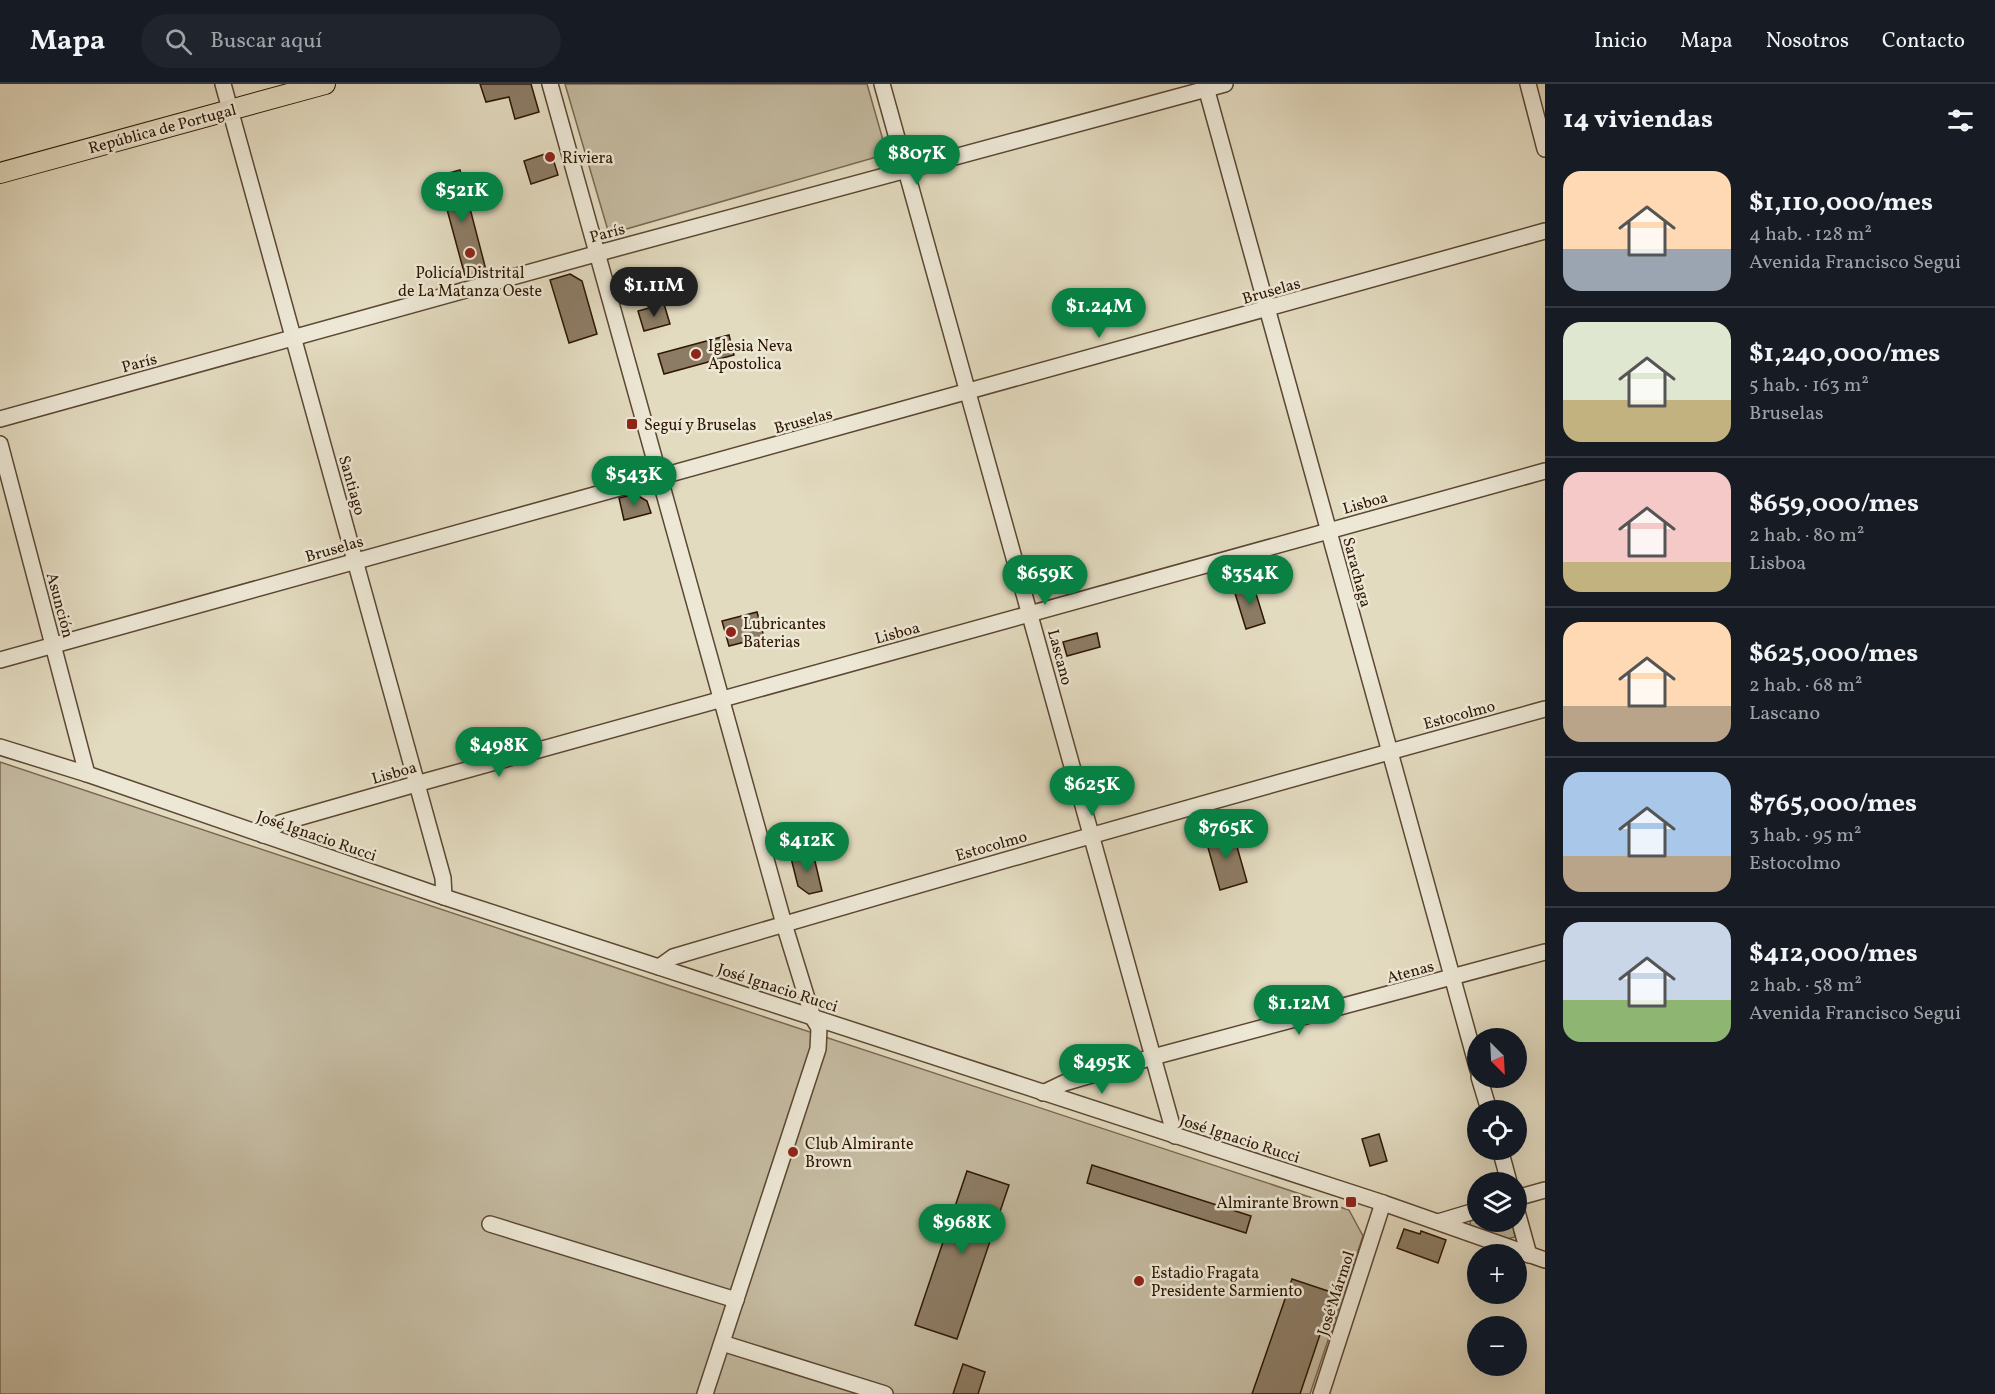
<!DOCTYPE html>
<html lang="es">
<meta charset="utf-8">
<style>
:root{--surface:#171b24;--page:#20242c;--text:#f1f3f6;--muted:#9ea1a6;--line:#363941;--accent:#0b8043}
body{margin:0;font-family:Vollkorn,serif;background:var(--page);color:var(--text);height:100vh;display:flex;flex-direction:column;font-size:22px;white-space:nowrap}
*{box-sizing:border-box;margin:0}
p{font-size:20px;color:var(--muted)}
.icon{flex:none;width:33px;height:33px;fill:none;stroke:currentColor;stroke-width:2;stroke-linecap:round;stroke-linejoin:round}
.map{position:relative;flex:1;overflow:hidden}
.details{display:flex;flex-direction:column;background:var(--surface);width:450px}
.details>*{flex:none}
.needle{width:39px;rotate:156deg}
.tools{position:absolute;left:1467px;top:944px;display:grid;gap:12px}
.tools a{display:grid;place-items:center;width:60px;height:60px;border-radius:50%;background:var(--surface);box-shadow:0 6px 24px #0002;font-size:30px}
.price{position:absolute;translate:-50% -51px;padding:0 14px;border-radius:21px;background:var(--accent);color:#fff;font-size:20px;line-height:39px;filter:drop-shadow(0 2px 3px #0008)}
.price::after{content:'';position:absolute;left:50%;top:36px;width:18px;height:14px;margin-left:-9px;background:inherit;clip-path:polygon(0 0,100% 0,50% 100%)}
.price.on{background:#222;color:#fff}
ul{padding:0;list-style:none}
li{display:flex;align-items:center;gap:18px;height:150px;padding:0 18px}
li+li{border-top:2px solid var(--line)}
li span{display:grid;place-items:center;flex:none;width:168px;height:120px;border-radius:18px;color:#555}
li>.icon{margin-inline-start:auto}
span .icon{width:72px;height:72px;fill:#fffc;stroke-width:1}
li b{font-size:26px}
h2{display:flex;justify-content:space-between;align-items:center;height:72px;padding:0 18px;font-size:26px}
header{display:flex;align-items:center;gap:36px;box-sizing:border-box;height:84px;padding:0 30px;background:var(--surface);border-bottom:2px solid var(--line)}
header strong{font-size:28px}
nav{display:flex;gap:33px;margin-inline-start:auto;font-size:21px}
.search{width:420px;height:54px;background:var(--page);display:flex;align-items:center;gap:15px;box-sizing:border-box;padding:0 21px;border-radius:33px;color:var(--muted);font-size:22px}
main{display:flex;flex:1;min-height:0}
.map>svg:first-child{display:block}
</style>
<header>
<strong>Mapa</strong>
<div class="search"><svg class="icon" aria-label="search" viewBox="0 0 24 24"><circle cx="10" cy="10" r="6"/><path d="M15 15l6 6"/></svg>Buscar aquí</div>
<nav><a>Inicio</a><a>Mapa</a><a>Nosotros</a><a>Contacto</a></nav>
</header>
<main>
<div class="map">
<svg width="1545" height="1310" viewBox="0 0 1545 1310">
<rect width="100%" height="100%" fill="#e3dbc0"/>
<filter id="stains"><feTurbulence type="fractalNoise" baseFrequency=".00333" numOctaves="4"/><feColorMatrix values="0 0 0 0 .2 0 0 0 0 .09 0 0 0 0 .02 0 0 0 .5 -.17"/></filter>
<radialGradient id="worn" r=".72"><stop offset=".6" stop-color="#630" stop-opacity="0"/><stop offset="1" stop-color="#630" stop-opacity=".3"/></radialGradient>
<g fill="#c4baa0" stroke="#796851" stroke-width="1.5">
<polygon points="565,0 867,0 887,70 609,150"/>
<path d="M0,678C450,827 898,980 1349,1126L1363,1152L1310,1310H0Z"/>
<polygon points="1477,1134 1478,1137 1512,1137 1515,1153 1507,1155 1470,1143 1470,1137"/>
</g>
<g fill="#8c7c65" stroke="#2e1602" stroke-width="1.5">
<polygon points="480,0 531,0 539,28 515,35 509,13 486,18"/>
<polygon points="551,68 558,91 531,100 524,77"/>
<polygon points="460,86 486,186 465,192 438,92"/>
<polygon points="570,190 582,197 597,250 569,259 550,196"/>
<polygon points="664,220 670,240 644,247 638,227"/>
<polygon points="729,251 734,271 664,290 658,270"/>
<polygon points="635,410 647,417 651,429 624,436 619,414"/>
<polygon points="1253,500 1265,539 1246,545 1234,506"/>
<polygon points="757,528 764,553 729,562 722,537"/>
<polygon points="1097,549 1100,563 1067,572 1063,558"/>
<polygon points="1232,745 1247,798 1220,806 1205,753"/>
<polygon points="813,769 822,807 809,810 798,802 791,774"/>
<polygon points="1379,1050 1387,1077 1370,1082 1362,1055"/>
<polygon points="1092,1081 1251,1132 1246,1149 1087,1099"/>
<polygon points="967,1087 1009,1101 957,1255 915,1241"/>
<polygon points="1404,1145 1420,1150 1421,1147 1446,1156 1438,1179 1397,1164"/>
<polygon points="1292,1195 1334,1209 1300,1310 1252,1310"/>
<polygon points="963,1280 985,1288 978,1310 953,1310"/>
</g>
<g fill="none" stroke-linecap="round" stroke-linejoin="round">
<defs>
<g id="minor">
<polyline points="223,0 443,794 444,813"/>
<polyline points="550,0 784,840 813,934 819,944 818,965 705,1310"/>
<polyline points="882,0 1175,1052"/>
<polyline points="1205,0 1478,986"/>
<polyline points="1528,0 1545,65"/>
<polyline points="0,335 599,169 1225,0"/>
<polyline points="0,360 87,690"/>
<polyline points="0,576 1545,147"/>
<polyline points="0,663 87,690 444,813 1383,1119 1545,1176"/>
<polyline points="263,751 280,739 416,700 1545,387"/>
<path d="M659,883L673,873C963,787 1253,705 1545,625"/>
<polyline points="1479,993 1489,1026"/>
<polyline points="1043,1009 1064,999 1153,973 1545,868"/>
<polyline points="1500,1065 1509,1098"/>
<polyline points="1516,1114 1545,1106"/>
<polyline points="1516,1124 1529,1171"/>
<polyline points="1438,1138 1478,1126"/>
<polyline points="490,1140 736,1216"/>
<polyline points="722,1259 885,1310"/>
<polyline points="1321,1310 1383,1119"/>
</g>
<polyline id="major" points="0,89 325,0"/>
</defs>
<use href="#minor" stroke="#5b4732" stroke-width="18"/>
<use href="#major" stroke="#2e1602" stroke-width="22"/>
<use href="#minor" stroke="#ede8d6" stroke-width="15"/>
<use href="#major" stroke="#e3dbc0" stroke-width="20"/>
</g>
<g fill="#8f2418" stroke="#ede8d6" stroke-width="2">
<circle cx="550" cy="73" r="6"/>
<circle cx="470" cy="169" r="6"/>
<circle cx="696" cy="270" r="6"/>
<rect x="626" y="334" width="12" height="12" rx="3"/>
<circle cx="731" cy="548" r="6"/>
<circle cx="793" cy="1068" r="6"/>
<rect x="1345" y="1112" width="12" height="12" rx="3"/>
<circle cx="1139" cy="1197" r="6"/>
</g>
<g text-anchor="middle" stroke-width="5" stroke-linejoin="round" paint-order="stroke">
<g font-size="16" fill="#2e1602" stroke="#ede8d6">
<text transform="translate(162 44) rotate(-15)" y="6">República de Portugal</text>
<text transform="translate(607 148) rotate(-15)" y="6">París</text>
<text transform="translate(1271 206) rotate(-16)" y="6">Bruselas</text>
<text transform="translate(139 278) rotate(-15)" y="6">París</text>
<text transform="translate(803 336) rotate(-15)" y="6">Bruselas</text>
<text transform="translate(353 401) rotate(74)" y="6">Santiago</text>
<text transform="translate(1365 418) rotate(-16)" y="6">Lisboa</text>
<text transform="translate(334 464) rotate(-16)" y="6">Bruselas</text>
<text transform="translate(1358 488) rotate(75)" y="6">Sarachaga</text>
<text transform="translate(61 521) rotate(75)" y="6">Asunción</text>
<text transform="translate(897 548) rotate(-15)" y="6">Lisboa</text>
<text transform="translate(1061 573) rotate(75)" y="6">Lascano</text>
<text transform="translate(1459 630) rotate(-15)" y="6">Estocolmo</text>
<text transform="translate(394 688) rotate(-16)" y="6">Lisboa</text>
<text transform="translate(317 751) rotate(19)" y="6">José Ignacio Rucci</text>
<text transform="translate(991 761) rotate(-16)" y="6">Estocolmo</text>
<text transform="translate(1410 887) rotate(-15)" y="6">Atenas</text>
<text transform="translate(778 903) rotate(18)" y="6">José Ignacio Rucci</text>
<text transform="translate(1240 1054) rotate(18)" y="6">José Ignacio Rucci</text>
<text transform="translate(1335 1209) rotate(-72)" y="6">José Mármol</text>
</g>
<g font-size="16" fill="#2e1602" stroke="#ede8d6" text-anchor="start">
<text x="562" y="79">Riviera</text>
<text x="470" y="194" text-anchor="middle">Policía Distrital<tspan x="470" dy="18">de La Matanza Oeste</tspan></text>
<text x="708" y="267">Iglesia Neva<tspan x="708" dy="18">Apostolica</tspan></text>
<text x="644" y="346">Seguí y Bruselas</text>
<text x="743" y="545">Lubricantes<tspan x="743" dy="18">Baterias</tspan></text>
<text x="805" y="1065">Club Almirante<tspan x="805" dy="18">Brown</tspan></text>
<text x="1339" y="1124" text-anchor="end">Almirante Brown</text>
<text x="1151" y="1194">Estadio Fragata<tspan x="1151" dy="18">Presidente Sarmiento</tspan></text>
</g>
</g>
<rect width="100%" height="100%" filter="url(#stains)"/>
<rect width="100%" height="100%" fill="url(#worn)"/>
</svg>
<div class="tools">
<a><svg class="needle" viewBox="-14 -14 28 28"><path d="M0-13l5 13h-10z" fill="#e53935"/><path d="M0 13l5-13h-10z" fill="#9ea1a6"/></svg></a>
<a><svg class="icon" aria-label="locate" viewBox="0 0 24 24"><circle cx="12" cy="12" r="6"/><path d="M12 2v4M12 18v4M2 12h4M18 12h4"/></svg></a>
<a><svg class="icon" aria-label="layers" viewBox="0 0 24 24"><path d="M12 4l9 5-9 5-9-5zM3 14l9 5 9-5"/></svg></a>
<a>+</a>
<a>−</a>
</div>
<b class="price" style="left:917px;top:102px">$807K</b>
<b class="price" style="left:462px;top:139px">$521K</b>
<b class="price on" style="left:654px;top:234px">$1.11M</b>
<b class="price" style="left:1099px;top:255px">$1.24M</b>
<b class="price" style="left:634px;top:423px">$543K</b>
<b class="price" style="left:1045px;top:522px">$659K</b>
<b class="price" style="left:1250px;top:522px">$354K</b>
<b class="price" style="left:499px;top:694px">$498K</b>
<b class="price" style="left:1092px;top:733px">$625K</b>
<b class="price" style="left:1226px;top:776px">$765K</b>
<b class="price" style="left:807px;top:789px">$412K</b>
<b class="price" style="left:1299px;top:952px">$1.12M</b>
<b class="price" style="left:1102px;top:1011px">$495K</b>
<b class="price" style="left:962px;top:1171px">$968K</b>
</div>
<section class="details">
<h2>14 viviendas<svg class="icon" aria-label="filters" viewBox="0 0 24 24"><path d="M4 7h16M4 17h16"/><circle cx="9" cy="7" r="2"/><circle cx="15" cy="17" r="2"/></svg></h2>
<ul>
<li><span style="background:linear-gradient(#ffd9b3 65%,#9aa5b1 0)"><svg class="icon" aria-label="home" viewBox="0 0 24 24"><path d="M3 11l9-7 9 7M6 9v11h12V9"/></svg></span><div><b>$1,110,000/mes</b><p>4 hab. · 128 m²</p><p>Avenida Francisco Segui</p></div></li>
<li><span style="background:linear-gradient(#dfe7d0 65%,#c2b280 0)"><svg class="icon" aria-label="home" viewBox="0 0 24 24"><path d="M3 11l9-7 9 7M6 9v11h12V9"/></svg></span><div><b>$1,240,000/mes</b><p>5 hab. · 163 m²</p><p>Bruselas</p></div></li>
<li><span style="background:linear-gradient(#f6c9c9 75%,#c2b280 0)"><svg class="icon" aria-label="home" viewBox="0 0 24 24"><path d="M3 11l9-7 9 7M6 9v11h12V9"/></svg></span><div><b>$659,000/mes</b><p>2 hab. · 80 m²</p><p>Lisboa</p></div></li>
<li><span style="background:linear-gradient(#ffd9b3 70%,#b9a48a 0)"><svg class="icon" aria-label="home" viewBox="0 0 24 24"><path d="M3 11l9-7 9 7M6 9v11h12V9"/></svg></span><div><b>$625,000/mes</b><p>2 hab. · 68 m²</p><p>Lascano</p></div></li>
<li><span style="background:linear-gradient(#a9c7e8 70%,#b9a48a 0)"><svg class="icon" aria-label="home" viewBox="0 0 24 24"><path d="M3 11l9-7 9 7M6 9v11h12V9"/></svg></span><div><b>$765,000/mes</b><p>3 hab. · 95 m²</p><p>Estocolmo</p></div></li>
<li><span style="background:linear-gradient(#c9d6e8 65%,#8fb573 0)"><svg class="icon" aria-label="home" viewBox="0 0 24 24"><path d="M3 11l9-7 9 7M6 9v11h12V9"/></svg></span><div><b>$412,000/mes</b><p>2 hab. · 58 m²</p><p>Avenida Francisco Segui</p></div></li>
</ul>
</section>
</main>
